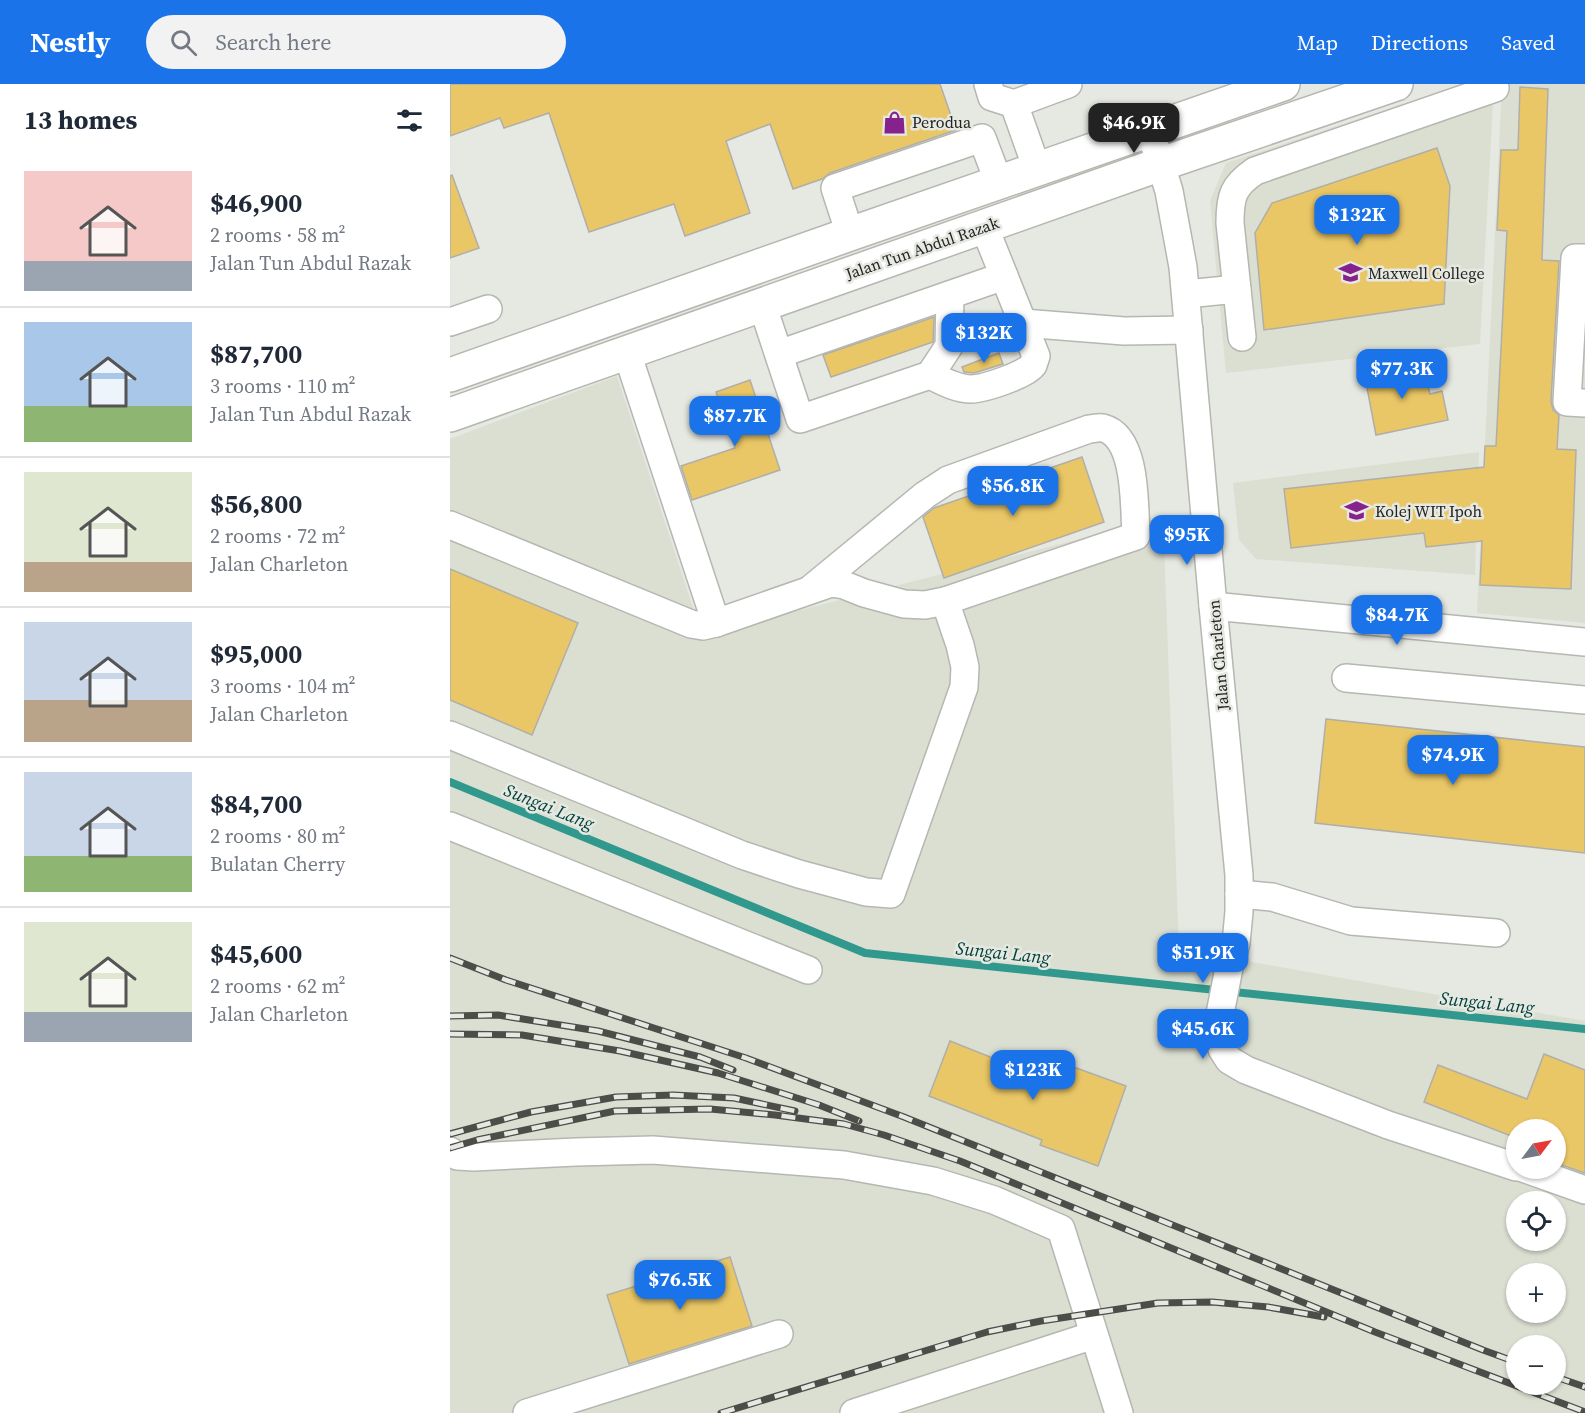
<!DOCTYPE html>
<meta charset="utf-8">
<style>
:root{--surface:#fff;--page:#f2f2f3;--text:#1f2937;--muted:#747a83;--line:#e0e1e3;--accent:#1a73e8}
body{margin:0;font-family:"Source Serif 4",serif;background:var(--page);color:var(--text);height:100vh;display:flex;flex-direction:column;font-size:22px;white-space:nowrap}
*{box-sizing:border-box;margin:0}
p{font-size:20px;color:var(--muted)}
.icon{flex:none;width:33px;height:33px;fill:none;stroke:currentColor;stroke-width:2;stroke-linecap:round;stroke-linejoin:round}
.map{position:relative;flex:1;overflow:hidden}
.side{display:flex;flex-direction:column;background:var(--surface);width:450px}
.side>*{flex:none}
.needle{width:39px;rotate:58deg}
.tools{position:absolute;left:1056px;top:1035px;display:grid;gap:12px}
.tools a{display:grid;place-items:center;width:60px;height:60px;border-radius:50%;background:var(--surface);box-shadow:0 2px 4px #0004;font-size:30px}
.price{position:absolute;translate:-50% -51px;padding:0 14px;border-radius:12px;background:var(--accent);color:#fff;font-size:20px;line-height:39px;filter:drop-shadow(0 2px 3px #0008)}
.price::after{content:'';position:absolute;left:50%;top:36px;width:18px;height:14px;margin-left:-9px;background:inherit;clip-path:polygon(0 0,100% 0,50% 100%)}
.price.selected{background:#222;color:#fff}
ul{padding:0;list-style:none}
li{display:flex;align-items:center;gap:18px;height:150px;padding:0 24px}
li+li{border-top:2px solid var(--line)}
li span{display:grid;place-items:center;flex:none;width:168px;height:120px;border-radius:0px;color:#555}
li>.icon{margin-inline-start:auto}
span .icon{width:72px;height:72px;fill:#fffc;stroke-width:1}
li b{font-size:26px}
h2{display:flex;justify-content:space-between;align-items:center;height:72px;padding:0 24px;font-size:26px}
header{display:flex;align-items:center;gap:36px;box-sizing:border-box;height:84px;padding:0 30px;background:var(--accent);color:#fff}
header strong{font-size:28px}
nav{display:flex;gap:33px;margin-inline-start:auto;font-size:21px}
.search{width:420px;height:54px;background:var(--page);display:flex;align-items:center;gap:15px;box-sizing:border-box;padding:0 21px;border-radius:33px;color:var(--muted);font-size:22px}
main{display:flex;flex:1;min-height:0}
.map>svg:first-child{display:block}
</style>
<header>
<strong>Nestly</strong>
<div class="search"><svg class="icon" aria-label="search" viewBox="0 0 24 24"><circle cx="10" cy="10" r="6"/><path d="M15 15l6 6"/></svg>Search here</div>
<nav><a>Map</a><a>Directions</a><a>Saved</a></nav>
</header>
<main>
<section class="side">
<h2>13 homes<svg class="icon" aria-label="filters" viewBox="0 0 24 24"><path d="M4 7h16M4 17h16"/><circle cx="9" cy="7" r="2"/><circle cx="15" cy="17" r="2"/></svg></h2>
<ul>
<li><span style="background:linear-gradient(#f6c9c9 75%,#9aa5b1 0)"><svg class="icon" aria-label="home" viewBox="0 0 24 24"><path d="M3 11l9-7 9 7M6 9v11h12V9"/></svg></span><div><b>$46,900</b><p>2 rooms · 58 m²</p><p>Jalan Tun Abdul Razak</p></div></li>
<li><span style="background:linear-gradient(#a9c7e8 70%,#8fb573 0)"><svg class="icon" aria-label="home" viewBox="0 0 24 24"><path d="M3 11l9-7 9 7M6 9v11h12V9"/></svg></span><div><b>$87,700</b><p>3 rooms · 110 m²</p><p>Jalan Tun Abdul Razak</p></div></li>
<li><span style="background:linear-gradient(#dfe7d0 75%,#b9a48a 0)"><svg class="icon" aria-label="home" viewBox="0 0 24 24"><path d="M3 11l9-7 9 7M6 9v11h12V9"/></svg></span><div><b>$56,800</b><p>2 rooms · 72 m²</p><p>Jalan Charleton</p></div></li>
<li><span style="background:linear-gradient(#c9d6e8 65%,#b9a48a 0)"><svg class="icon" aria-label="home" viewBox="0 0 24 24"><path d="M3 11l9-7 9 7M6 9v11h12V9"/></svg></span><div><b>$95,000</b><p>3 rooms · 104 m²</p><p>Jalan Charleton</p></div></li>
<li><span style="background:linear-gradient(#c9d6e8 70%,#8fb573 0)"><svg class="icon" aria-label="home" viewBox="0 0 24 24"><path d="M3 11l9-7 9 7M6 9v11h12V9"/></svg></span><div><b>$84,700</b><p>2 rooms · 80 m²</p><p>Bulatan Cherry</p></div></li>
<li><span style="background:linear-gradient(#dfe7d0 75%,#9aa5b1 0)"><svg class="icon" aria-label="home" viewBox="0 0 24 24"><path d="M3 11l9-7 9 7M6 9v11h12V9"/></svg></span><div><b>$45,600</b><p>2 rooms · 62 m²</p><p>Jalan Charleton</p></div></li>
</ul>
</section>
<div class="map">
<svg width="1135" height="1329" viewBox="0 0 1135 1329">
<rect width="100%" height="100%" fill="#e6e8e2"/>
<g fill="#dbdfd2" fill-rule="evenodd">
<polygon points="1013,0 1044,0 1030,260 776,289 760,117 776,79"/>
<polygon points="1052,0 1135,0 1135,539 1027,529"/>
<path d="M167,292L252,551L713,434L729,865L1135,937V1329H0V355ZM1066,1046H1106V1084H1066ZM1066,1118H1106V1156H1066ZM1066,1190H1106V1228H1066ZM1066,1262H1106V1300H1066Z"/>
<polygon points="1029,368 1025,491 806,475 789,456 783,399"/>
</g>
<g fill="none" stroke-linecap="round" stroke-linejoin="round">
<polyline stroke="#30988c" stroke-width="8" points="0,698 415,869 1135,945"/>
</g>
<g fill="#eac766" stroke="#b0aea9" stroke-width="1.5">
<polygon points="0,0 490,0 506,46 380,89 372,95 343,105 320,40 276,57 300,129 235,152 224,120 139,148 99,29 54,44 50,34 0,52"/>
<polygon points="1070,3 1098,5 1092,176 1109,177 1101,317 1103,326 1109,331 1107,365 1126,366 1121,505 1030,501 1032,457 976,463 974,449 841,464 834,405 1034,383 1035,362 1046,362 1057,147 1047,146 1051,66 1068,66"/>
<polygon points="987,64 1000,102 994,220 814,246 805,149 822,119"/>
<polygon points="2,91 29,164 0,174 0,92"/>
<polygon points="484,233 483,258 381,293 373,271"/>
<polygon points="549,269 553,280 524,289 514,288 512,283"/>
<polygon points="957,279 961,297 976,294 980,310 992,307 998,336 926,351 914,288"/>
<polygon points="300,296 330,386 242,416 231,382 285,364 266,308"/>
<polygon points="632,373 654,438 494,494 473,433 484,424"/>
<polygon points="0,485 128,539 82,651 0,616"/>
<polygon points="876,635 1135,663 1135,769 865,739"/>
<polygon points="500,957 611,1001 618,981 676,1002 648,1082 590,1061 592,1056 479,1012"/>
<polygon points="1094,970 1135,986 1135,1089 1106,1079 1106,1046 1066,1046 1066,1054 974,1018 988,981 1077,1015"/>
<polygon points="280,1173 302,1242 179,1280 157,1211"/>
</g>
<g fill="none" stroke-linecap="round" stroke-linejoin="round">
<defs>
<g id="minor">
<polyline points="538,0 542,13 564,20"/>
<polyline points="700,46 719,107 733,183 763,522 789,791 789,828 786,859 779,884 768,940 768,953 772,965 779,976 796,986 938,1041 1066,1083"/>
<polyline points="587,85 564,20 618,0"/>
<polyline points="400,150 385,104 532,54 549,99"/>
<polyline points="1135,174 1125,174 1117,318 1135,319"/>
<polyline points="736,210 787,205"/>
<path d="M312,220L350,335L480,291C492,297 507,305 521,305C533,305 576,291 583,281C584,278 585,275 586,272L534,142"/>
<polyline points="0,238 38,225"/>
<polyline points="573,239 674,247 739,246"/>
<path d="M792,253L780,139C780,112 783,102 805,87L1045,4"/>
<polyline points="329,270 554,192"/>
<polyline points="480,291 499,262 500,211"/>
<polyline points="0,441 241,540 253,542 266,539"/>
<path d="M362,504L475,411L498,396L639,345C643,345 649,343 653,344C688,353 684,425 686,452L495,517"/>
<polyline points="763,522 1135,558"/>
<polyline points="896,594 1135,616"/>
<polyline points="0,651 292,771 349,790 416,808 441,810 514,603 515,583 510,561 495,517 475,521 454,520 414,509 394,501 381,499 266,539 177,269"/>
<polyline points="0,742 358,886"/>
<polyline points="789,810 822,813 901,837 1046,849"/>
<polyline points="0,1067 7,1072 24,1073 126,1068 203,1066 394,1081 483,1097 544,1116 611,1145 669,1329"/>
<polyline points="1073,1084 1135,1106"/>
<polyline points="77,1329 329,1250"/>
<polyline points="404,1329 644,1251"/>
</g>
<g id="major">
<polyline points="0,291 400,150 833,0"/>
<polyline points="0,331 711,80 946,0"/>
</g>
</defs>
<use href="#minor" stroke="#b5b7b1" stroke-width="30"/>
<use href="#major" stroke="#b5b7b1" stroke-width="36"/>
<use href="#minor" stroke="#fff" stroke-width="27"/>
<use href="#major" stroke="#fff" stroke-width="33"/>
<defs>
<g id="rail">
<polyline points="0,874 56,896 296,974 454,1033 1033,1266 1066,1278"/>
<polyline points="0,932 48,931 148,947 250,973 283,986"/>
<polyline points="0,950 72,951 170,967 268,989 369,1021 409,1037"/>
<polyline points="0,1050 81,1028 166,1013 223,1011 284,1014 345,1027"/>
<polyline points="0,1064 27,1056 165,1027 260,1025 325,1031 394,1040 434,1051 510,1077 925,1248 1135,1328"/>
<polyline points="1106,1293 1135,1303"/>
<polyline points="271,1329 537,1248 591,1237 708,1219 762,1218 818,1223 874,1233"/>
</g>
</defs>
<use href="#rail" stroke="#4c4c49" stroke-width="7"/>
<use href="#rail" stroke="#e6e8e2" stroke-width="4.5" stroke-dasharray="14" stroke-linecap="butt"/>
</g>
<defs>
<symbol id="shop-bare" viewBox="-9 -9 18 18"><path d="M-5-2.5h2.3a2.7 3.5 0 0 1 5.4 0H5L5.5 6h-11ZM-1.5-2.5h3a1.5 2.3 0 0 0-3 0Z" fill="#85228c" stroke="#e6e8e2" stroke-width="2.5" paint-order="stroke"/></symbol>
<symbol id="university-bare" viewBox="-9 -9 18 18"><path d="M0-5L7-2L0 1L-7-2ZM-4 1L0 2.5L4 1V4Q0 6-4 4Z" fill="#85228c" stroke="#e6e8e2" stroke-width="2.5" paint-order="stroke"/></symbol>
</defs>
<g fill-rule="evenodd">
<use href="#shop-bare" x="428" y="22" width="33" height="33"/>
<use href="#university-bare" x="884" y="172" width="33" height="33"/>
<use href="#university-bare" x="890" y="410" width="33" height="33"/>
</g>
<g text-anchor="middle" stroke-width="5" stroke-linejoin="round" paint-order="stroke">
<g font-size="16" fill="#242422" stroke="#e6e8e2" text-anchor="start">
<text x="462" y="44">Perodua</text>
<text x="918" y="195">Maxwell College</text>
<text x="925" y="433">Kolej WIT Ipoh</text>
</g>
<g font-size="16" fill="#242422" stroke="#e6e8e2">
<text transform="translate(472 164) rotate(-19)" y="6">Jalan Tun Abdul Razak</text>
<text transform="translate(768 571) rotate(-95)" y="6">Jalan Charleton</text>
</g>
<g font-size="18" font-style="italic" fill="#00413b" stroke="#e6e8e2">
<text transform="translate(99 723) rotate(22)" y="6">Sungai Lang</text>
<text transform="translate(553 869) rotate(6)" y="6">Sungai Lang</text>
<text transform="translate(1037 919) rotate(6)" y="6">Sungai Lang</text>
</g>
</g>
</svg>
<div class="tools">
<a><svg class="needle" viewBox="-14 -14 28 28"><path d="M0-13l5 13h-10z" fill="#e53935"/><path d="M0 13l5-13h-10z" fill="#747a83"/></svg></a>
<a><svg class="icon" aria-label="locate" viewBox="0 0 24 24"><circle cx="12" cy="12" r="6"/><path d="M12 2v4M12 18v4M2 12h4M18 12h4"/></svg></a>
<a>+</a>
<a>−</a>
</div>
<b class="price selected" style="left:684px;top:70px">$46.9K</b>
<b class="price" style="left:907px;top:162px">$132K</b>
<b class="price" style="left:534px;top:280px">$132K</b>
<b class="price" style="left:952px;top:316px">$77.3K</b>
<b class="price" style="left:285px;top:363px">$87.7K</b>
<b class="price" style="left:563px;top:433px">$56.8K</b>
<b class="price" style="left:737px;top:482px">$95K</b>
<b class="price" style="left:947px;top:562px">$84.7K</b>
<b class="price" style="left:1003px;top:702px">$74.9K</b>
<b class="price" style="left:753px;top:900px">$51.9K</b>
<b class="price" style="left:753px;top:976px">$45.6K</b>
<b class="price" style="left:583px;top:1017px">$123K</b>
<b class="price" style="left:230px;top:1227px">$76.5K</b>
</div>
</main>
